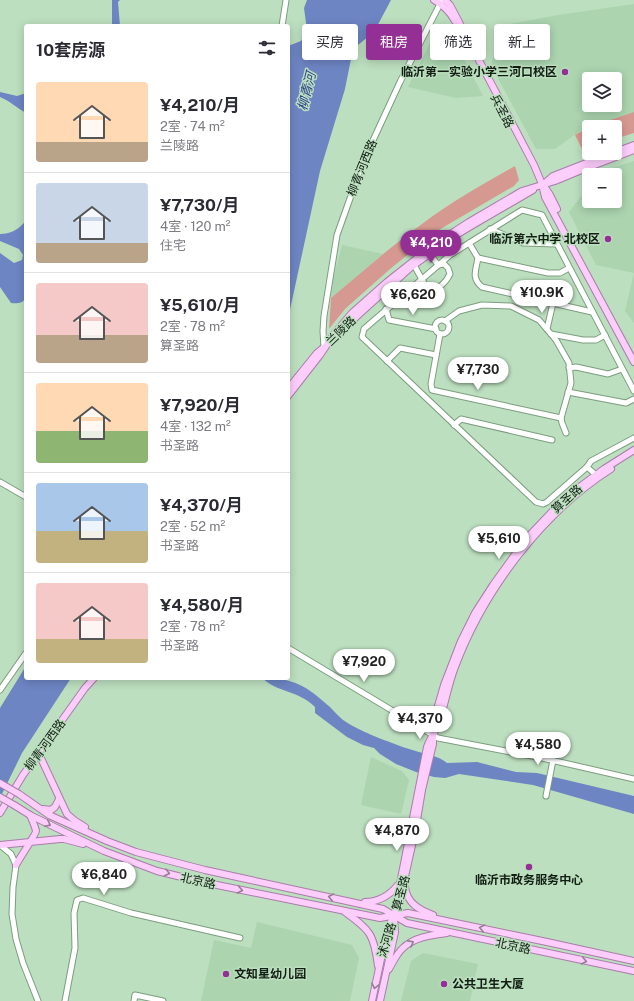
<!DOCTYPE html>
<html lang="zh">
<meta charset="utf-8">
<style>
:root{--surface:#fff;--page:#f2f2f3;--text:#2b2b33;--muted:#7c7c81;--line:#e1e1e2;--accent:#943095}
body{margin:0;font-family:"Public Sans","Noto Sans SC",sans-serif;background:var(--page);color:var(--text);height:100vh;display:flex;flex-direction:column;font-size:15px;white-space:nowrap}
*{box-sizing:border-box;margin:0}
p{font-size:13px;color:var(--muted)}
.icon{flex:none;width:22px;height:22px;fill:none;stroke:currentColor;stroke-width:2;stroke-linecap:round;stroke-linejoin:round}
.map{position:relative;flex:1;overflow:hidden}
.sheet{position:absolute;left:24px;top:24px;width:266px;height:656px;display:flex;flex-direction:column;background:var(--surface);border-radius:4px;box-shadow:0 2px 10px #0003}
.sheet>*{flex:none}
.hud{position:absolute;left:302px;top:24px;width:272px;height:36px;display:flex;gap:8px}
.buttons{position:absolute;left:582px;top:72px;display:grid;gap:8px}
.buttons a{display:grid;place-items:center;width:40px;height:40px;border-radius:4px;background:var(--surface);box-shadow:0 2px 10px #0003;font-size:20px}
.price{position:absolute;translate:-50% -34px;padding:0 9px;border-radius:14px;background:#fff;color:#222;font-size:13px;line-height:26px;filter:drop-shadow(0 1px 2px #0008)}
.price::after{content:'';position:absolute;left:50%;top:24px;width:12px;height:9px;margin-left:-6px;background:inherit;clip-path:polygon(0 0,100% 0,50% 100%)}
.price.current{background:var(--accent);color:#fff}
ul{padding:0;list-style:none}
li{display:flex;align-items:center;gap:12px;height:100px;padding:0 12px}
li+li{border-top:1px solid var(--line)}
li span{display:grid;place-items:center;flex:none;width:112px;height:80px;border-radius:4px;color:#555}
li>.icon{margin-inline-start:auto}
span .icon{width:48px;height:48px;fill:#fffc;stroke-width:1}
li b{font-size:17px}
h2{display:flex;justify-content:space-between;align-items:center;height:48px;padding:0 12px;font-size:17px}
.chip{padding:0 14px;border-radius:4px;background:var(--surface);box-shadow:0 2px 10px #0003;font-size:14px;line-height:36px}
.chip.current{background:var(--accent);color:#fff}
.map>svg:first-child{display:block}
</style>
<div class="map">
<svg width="634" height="1001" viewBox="0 0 634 1001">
<rect width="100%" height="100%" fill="#bcdfbf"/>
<g fill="#abd4af" fill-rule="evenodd">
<path d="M634,4V112L589,127L580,131L555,149H536L491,65L496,46L498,26L558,15ZM589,79H615V105H589Z"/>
<polygon points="452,36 483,96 456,98 408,87 433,37"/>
<polygon points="634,161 634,323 625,311 634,273 596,265 569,212 589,186 589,201 615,201 615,175 598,175 600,172"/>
<polygon points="342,245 383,254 331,298 334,275"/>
<polygon points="371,757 402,771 409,780 401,814 361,805"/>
<polygon points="257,922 352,945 359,958 350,1001 201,1001 214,940 251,948"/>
<polygon points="423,953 478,964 470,1001 401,1001 411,961"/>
</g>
<g fill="#d69991">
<polygon points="634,112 634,133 615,139 615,127 589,127"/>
<polygon points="589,127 589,149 583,151 575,135"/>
<path d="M515,166L519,180L514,186L437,231L390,269L345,309L329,329L331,298C361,273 390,247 422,224C451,202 483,184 515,166Z"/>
</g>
<g fill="#6d85c3">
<polygon points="112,0 120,0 118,2 120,26 112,26"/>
<polygon points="307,0 391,0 374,32 353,49 345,89 320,171 288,319 288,46 301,41 307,30 304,8"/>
<path d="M0,92L17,96L26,93V113C17,108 10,101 0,97Z"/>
<path d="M26,221V298C23,303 17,304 11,303L0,287V253L14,263L22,260L23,255L19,249L0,241V234C12,234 18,229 26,221Z"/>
<polygon points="26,666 26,678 71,678 22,753 0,798 0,708"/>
<path d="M262,678C295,678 306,686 330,707C334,711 338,716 343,720C353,727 375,737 387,741C397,745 408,749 419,752C428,755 439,756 447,763L477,762L516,772L537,773L634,796V814L533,785L459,774L445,778L434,777L416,772L396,764L380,754L374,748L363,745L347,737L315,713V707C298,690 278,693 262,678Z"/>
</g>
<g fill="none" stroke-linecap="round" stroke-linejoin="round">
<defs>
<g id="minor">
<polyline points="282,26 286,0"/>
<polyline points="490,229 523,243 556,244"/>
<path d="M469,243L478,258C476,270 471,278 482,287L592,312"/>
<polyline points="478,258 548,273 560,273 569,268"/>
<path d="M414,265L425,285L432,289C441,288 446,282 450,274L448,268L444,264L438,265L430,254"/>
<polyline points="386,309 389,320 436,329"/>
<circle cx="442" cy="327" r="7"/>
<polyline points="445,321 459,311 482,305 511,306 539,320 556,340 569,363 571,383 561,418 562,423 566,433"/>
<polyline points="547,329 553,303"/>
<polyline points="440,334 431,384 432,390 561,418"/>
<polyline points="551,334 583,340 596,340 605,335"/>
<polyline points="324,348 323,331 324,316 337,235 363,162 400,82 442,0"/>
<polyline points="387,361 400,348 436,355"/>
<polyline points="569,368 576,367 608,374 622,369"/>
<polyline points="568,392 626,403 634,399"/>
<polyline points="454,425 461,419 552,440"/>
<polyline points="587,467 591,461 634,438"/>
<polyline points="596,475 587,467 547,502 543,504 536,502 362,337 364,329 450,255 522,210 542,215 634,391"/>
<polyline points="0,482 26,497"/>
<polyline points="288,648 438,738 542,758 634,779"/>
<polyline points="0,690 26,653"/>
<polyline points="546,796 553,760"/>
<polyline points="0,845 11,854 16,865 13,887 12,914 16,939 23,963 38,1001"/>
<polyline points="65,1001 75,948 74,913 77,900 83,898 131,913 240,938"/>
<polyline points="134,1001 135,995 163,1001"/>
</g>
<g id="major">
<path d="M434,0C443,5 450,12 455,21"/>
<polyline points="445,0 450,5 534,165 542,184 545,197 634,362"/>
<polyline points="615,152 634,145"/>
<polyline points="546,182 553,176 612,153"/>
<polyline points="544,186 550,195 557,209"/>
<polyline points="330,342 356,317 410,268 448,240 471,226 533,190"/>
<polyline points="288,389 317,353 323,348"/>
<polyline points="288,396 320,355 334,334 352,313 387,282 435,244 469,222 522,191 555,181 584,169 634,150"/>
<polyline points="39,754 67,814 74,820 85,827"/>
<polyline points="19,794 49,815 107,841 136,852 205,870 383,909 407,923 634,971"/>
<polyline points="14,805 30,815 75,837 104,851 157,871 202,882 380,918 408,913 547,942 634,961"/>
<polyline points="43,809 51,810 55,807 59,799"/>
<polyline points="0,813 23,775 85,688 94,678"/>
<polyline points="0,845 60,839 64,839 83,844"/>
<path d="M16,865C19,859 36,834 36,831C35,826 32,820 30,815"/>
<path d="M405,887C407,903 419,910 433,915"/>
<path d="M365,902C379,902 389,896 398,885"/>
<path d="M395,909L427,747C430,738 436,731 439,722C445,704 448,685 455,667C484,590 542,513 611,469"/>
<path d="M345,912C370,930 374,934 378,966"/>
<path d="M389,969C393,962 397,953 403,948C414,937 432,935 447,933"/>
<polyline points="372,1001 387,931 399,903 415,832 422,790 433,744 433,723 444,685 461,641 475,613 493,585 526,539 566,497 604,469 634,450"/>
<polyline points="380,1001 395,932 394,918"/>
</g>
</defs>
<use href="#minor" stroke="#7c9d7f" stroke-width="7"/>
<use href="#major" stroke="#aa7ca9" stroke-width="8"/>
<use href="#minor" stroke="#fff" stroke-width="5"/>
<use href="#major" stroke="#fdcefc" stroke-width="6"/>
<defs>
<g id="major-bridge">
<polyline points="0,783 19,794"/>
<polyline points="0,797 14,805"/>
</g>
</defs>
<use href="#major-bridge" stroke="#aa7ca9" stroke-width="8" stroke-linecap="butt"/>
<use href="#major-bridge" stroke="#fdcefc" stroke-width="6"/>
</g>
<defs><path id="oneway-chevron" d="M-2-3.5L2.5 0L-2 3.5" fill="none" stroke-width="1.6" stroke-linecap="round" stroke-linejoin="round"/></defs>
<g stroke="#937f93">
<use href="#oneway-chevron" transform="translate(48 824) rotate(26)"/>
<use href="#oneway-chevron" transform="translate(167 873) rotate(14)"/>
<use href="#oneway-chevron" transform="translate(240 890) rotate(11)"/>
<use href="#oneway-chevron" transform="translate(331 897) rotate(-168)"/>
<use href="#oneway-chevron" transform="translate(482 928) rotate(-168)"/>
<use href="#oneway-chevron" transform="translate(411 943) rotate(-28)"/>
<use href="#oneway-chevron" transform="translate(584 961) rotate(12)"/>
<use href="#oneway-chevron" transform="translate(375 986) rotate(102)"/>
</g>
<g fill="#943095" stroke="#bcdfbf" stroke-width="1.5">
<circle cx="565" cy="72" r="4"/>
<circle cx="608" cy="239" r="4"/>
<circle cx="529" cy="867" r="4"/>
<circle cx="226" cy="974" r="4"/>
<circle cx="444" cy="984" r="4"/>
</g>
<g text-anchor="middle" stroke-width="3" stroke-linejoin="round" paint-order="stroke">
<g font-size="12" font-weight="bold" fill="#121e13" stroke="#bcdfbf" text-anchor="end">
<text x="557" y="76">临沂第一实验小学三河口校区</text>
<text x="600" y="243">临沂第六中学 北校区</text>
<text x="529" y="884" text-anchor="middle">临沂市政务服务中心</text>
<text x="234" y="978" text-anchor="start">文知星幼儿园</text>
<text x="452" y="988" text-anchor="start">公共卫生大厦</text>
</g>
<g font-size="12" fill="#121e13" stroke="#bcdfbf">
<text transform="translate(502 111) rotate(63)" y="4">兵圣路</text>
<text transform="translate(362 168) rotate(-68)" y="4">柳青河西路</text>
<text transform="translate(341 331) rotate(-44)" y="4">兰陵路</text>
<text transform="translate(567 499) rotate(-42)" y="4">算圣路</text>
<text transform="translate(45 745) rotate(-54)" y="4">柳青河西路</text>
<text transform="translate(198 881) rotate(13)" y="4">北京路</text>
<text transform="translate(401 893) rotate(-75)" y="4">算圣路</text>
<text transform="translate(387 940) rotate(-73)" y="4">沭河路</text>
<text transform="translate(513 946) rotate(12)" y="4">北京路</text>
</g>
<g font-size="13" font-style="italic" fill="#2a418d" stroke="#bcdfbf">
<text transform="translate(306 91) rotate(-76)" y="5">柳青河</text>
</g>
</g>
</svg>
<div class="buttons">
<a><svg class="icon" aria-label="layers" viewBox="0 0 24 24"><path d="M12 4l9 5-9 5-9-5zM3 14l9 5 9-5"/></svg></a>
<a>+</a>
<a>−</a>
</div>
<b class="price current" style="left:431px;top:264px">¥4,210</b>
<b class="price" style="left:542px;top:314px">¥10.9K</b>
<b class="price" style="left:413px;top:316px">¥6,620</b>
<b class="price" style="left:478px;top:391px">¥7,730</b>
<b class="price" style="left:499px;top:560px">¥5,610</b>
<b class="price" style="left:364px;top:683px">¥7,920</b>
<b class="price" style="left:420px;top:740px">¥4,370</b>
<b class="price" style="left:538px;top:766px">¥4,580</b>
<b class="price" style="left:397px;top:852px">¥4,870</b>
<b class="price" style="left:104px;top:896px">¥6,840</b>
<div class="hud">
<a class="chip">买房</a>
<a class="chip current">租房</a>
<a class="chip">筛选</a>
<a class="chip">新上</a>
</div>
<section class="sheet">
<h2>10套房源<svg class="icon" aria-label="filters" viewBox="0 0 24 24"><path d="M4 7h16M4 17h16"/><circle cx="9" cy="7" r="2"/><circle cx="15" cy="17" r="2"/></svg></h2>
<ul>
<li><span style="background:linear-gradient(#ffd9b3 75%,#b9a48a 0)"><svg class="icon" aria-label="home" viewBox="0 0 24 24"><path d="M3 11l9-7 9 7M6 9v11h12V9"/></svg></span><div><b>¥4,210/月</b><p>2室 · 74 m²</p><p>兰陵路</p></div></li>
<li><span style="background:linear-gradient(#c9d6e8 75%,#b9a48a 0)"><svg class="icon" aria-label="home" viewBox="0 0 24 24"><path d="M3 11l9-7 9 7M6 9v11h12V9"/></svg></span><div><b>¥7,730/月</b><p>4室 · 120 m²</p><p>住宅</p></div></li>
<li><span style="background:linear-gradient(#f6c9c9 65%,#b9a48a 0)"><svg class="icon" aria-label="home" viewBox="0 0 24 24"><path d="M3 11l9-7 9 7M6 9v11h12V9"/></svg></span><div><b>¥5,610/月</b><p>2室 · 78 m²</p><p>算圣路</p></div></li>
<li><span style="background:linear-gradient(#ffd9b3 60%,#8fb573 0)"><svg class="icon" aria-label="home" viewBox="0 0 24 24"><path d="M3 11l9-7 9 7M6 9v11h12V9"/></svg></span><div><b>¥7,920/月</b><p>4室 · 132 m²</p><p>书圣路</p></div></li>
<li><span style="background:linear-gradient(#a9c7e8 60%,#c2b280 0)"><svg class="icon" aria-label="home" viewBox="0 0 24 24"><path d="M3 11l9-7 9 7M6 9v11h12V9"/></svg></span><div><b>¥4,370/月</b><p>2室 · 52 m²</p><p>书圣路</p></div></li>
<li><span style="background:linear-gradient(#f6c9c9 70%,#c2b280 0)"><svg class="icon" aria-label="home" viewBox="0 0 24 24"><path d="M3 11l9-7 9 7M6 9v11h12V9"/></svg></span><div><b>¥4,580/月</b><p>2室 · 78 m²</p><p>书圣路</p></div></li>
</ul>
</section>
</div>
